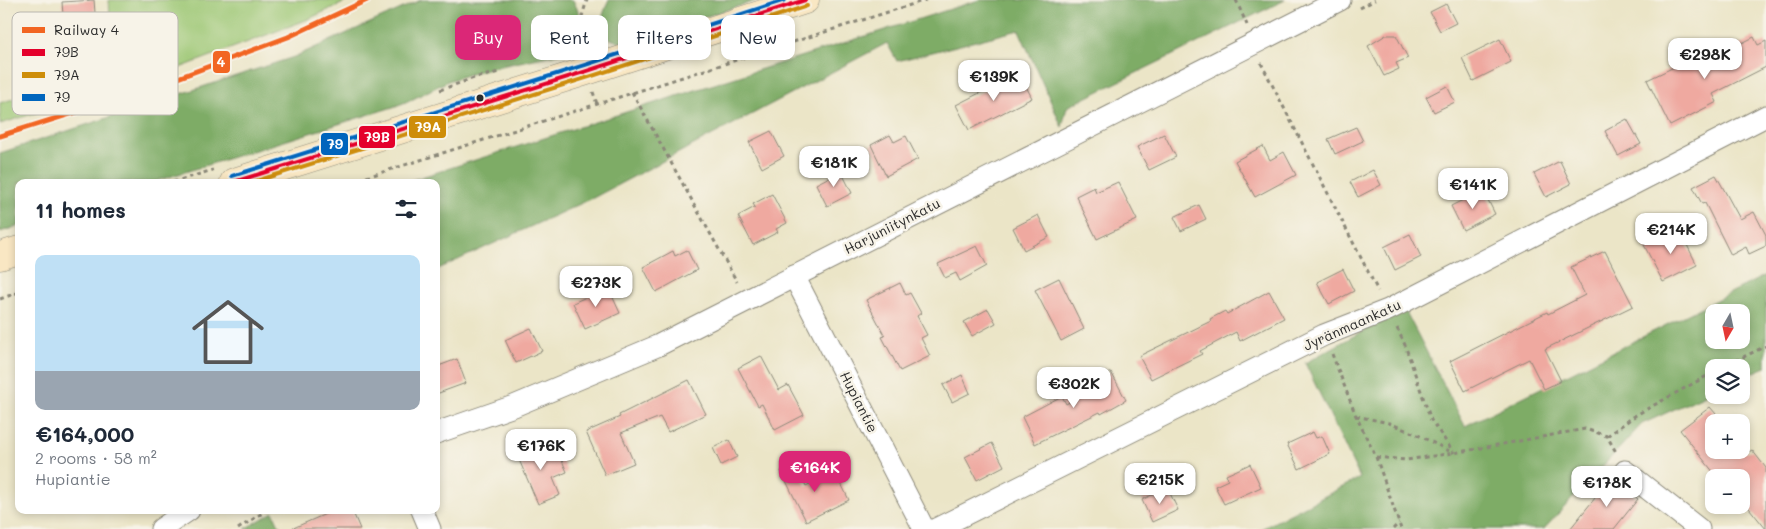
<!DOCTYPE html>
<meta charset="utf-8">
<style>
:root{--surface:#fff;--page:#f6f6f7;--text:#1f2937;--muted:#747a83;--accent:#db2777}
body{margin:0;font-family:Mali,sans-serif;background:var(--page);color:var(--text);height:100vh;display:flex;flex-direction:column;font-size:19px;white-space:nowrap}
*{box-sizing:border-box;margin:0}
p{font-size:16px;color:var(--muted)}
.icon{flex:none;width:28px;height:28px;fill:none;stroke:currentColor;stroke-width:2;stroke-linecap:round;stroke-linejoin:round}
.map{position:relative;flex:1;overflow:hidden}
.panel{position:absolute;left:15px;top:179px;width:425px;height:335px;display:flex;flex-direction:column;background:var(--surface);border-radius:10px;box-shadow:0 2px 8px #0003}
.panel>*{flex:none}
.top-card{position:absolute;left:455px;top:15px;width:475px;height:45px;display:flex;gap:10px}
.needle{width:32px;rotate:189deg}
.buttons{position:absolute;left:1705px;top:304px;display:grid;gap:10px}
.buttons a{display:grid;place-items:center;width:45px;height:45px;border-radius:10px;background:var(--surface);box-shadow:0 2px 8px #0003;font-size:25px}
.price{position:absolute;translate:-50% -42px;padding:0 11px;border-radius:10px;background:#fff;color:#222;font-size:16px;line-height:32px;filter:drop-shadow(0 1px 2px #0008)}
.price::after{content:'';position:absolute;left:50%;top:30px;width:15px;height:11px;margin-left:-8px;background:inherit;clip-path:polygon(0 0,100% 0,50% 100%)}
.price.current{background:var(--accent);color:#fff}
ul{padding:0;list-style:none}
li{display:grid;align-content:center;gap:10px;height:265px;padding:0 20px}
li span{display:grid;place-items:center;height:155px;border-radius:10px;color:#555}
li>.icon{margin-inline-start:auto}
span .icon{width:90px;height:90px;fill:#fffc;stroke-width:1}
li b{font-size:21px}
h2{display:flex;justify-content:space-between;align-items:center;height:60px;padding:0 20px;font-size:21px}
.tag{padding:0 18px;border-radius:10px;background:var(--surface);box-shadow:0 2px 8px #0003;font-size:18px;line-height:45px}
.tag.current{background:var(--accent);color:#fff}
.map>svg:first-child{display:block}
</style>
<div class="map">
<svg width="1766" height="529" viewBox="0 0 1766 529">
<rect width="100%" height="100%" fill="#f7f3e8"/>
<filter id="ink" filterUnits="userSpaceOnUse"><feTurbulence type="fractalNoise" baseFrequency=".02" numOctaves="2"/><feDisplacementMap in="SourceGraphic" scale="10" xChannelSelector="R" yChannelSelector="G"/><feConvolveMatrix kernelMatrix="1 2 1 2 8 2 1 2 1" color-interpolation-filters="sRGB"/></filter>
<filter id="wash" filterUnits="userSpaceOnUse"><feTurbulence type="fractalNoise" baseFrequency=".0096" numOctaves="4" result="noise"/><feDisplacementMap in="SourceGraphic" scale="20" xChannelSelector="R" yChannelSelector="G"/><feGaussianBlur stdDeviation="1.12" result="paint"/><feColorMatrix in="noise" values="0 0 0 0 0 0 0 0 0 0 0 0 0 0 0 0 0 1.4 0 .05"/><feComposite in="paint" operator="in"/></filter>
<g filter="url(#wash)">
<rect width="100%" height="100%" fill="#ebe5c7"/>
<polygon fill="#9dc774" stroke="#647950" points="109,0 350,0 306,20 177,69 0,124 0,103 113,68"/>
<g fill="#7eac66" stroke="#546c48" fill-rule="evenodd">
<polygon points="421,0 573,0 593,43 563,53 486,69 448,81 411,100 393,107 153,182 19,182 19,226 0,232 0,153 294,57"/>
<polygon points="610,0 759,0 621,43 608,38 602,18 608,1"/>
<polygon points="979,0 1285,0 1067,107 1062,127 1019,30 897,61 887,43 593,198 436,270 436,182 406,182"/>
<path d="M1766,275V367L1741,378V368H1714V391L1642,424L1544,529H1261L1360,478L1305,363L1404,308L1465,426ZM1714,312H1741V340H1714Z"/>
<polygon points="273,512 281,529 245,529"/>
</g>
<g id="blocks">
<g fill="#efa9a0">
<polygon points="94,0 96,26 64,29 62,2"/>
<polygon points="1446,4 1456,23 1440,31 1430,12"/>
<polygon points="1386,35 1396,35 1408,58 1396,63 1399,69 1384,76 1368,46"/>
<polygon points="1754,37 1758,45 1766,41 1766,67 1713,94 1717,102 1670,126 1647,80 1695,57 1698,65"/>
<polygon points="1500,39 1511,62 1473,81 1462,58"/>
<polygon points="1019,73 1032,98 969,130 956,105"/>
<polygon points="1447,86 1455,102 1434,112 1426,97"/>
<polygon points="1627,119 1641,144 1618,156 1605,131"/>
<polygon points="1356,127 1363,141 1335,154 1328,139"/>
<polygon points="771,131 784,156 762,168 749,142"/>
<polygon points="1164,134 1176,157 1149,170 1137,147"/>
<polygon points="890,135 894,142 906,136 918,159 886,176 871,145"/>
<polygon points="1263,146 1270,160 1284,152 1296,175 1255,197 1235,161"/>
<polygon points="1560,161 1571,184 1546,197 1534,174"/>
<polygon points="1373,170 1381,185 1358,197 1350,182"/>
<polygon points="841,171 852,193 827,206 816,184"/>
<polygon points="1716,175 1740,219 1754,212 1766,235 1766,246 1749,254 1746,247 1731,255 1705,203 1702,204 1693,187"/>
<polygon points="1118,182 1137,220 1097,239 1076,196 1094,187 1096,192"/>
<polygon points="1483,190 1495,214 1463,230 1451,206"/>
<polygon points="772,194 787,223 776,229 778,232 753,245 738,216 755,207 753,204"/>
<polygon points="1199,205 1206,219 1181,231 1174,217"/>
<polygon points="1038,215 1049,237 1024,250 1013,228"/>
<polygon points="1678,227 1697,265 1663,282 1644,245"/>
<polygon points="1410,234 1421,257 1395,270 1384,247"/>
<polygon points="977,246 987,266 960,281 956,273 945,278 938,264"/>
<polygon points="687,250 697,270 656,292 643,267 673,251 675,256"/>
<polygon points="1605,251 1633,306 1545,349 1561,381 1544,389 1529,359 1465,391 1450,361 1547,312 1548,314 1585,295 1571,267"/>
<polygon points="1343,269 1354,291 1329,304 1317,282"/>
<polygon points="1059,278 1084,329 1061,341 1035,290"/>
<polygon points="900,283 906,295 910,293 921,313 917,316 927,335 921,338 930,356 900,371 882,337 885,336 866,300"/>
<polygon points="608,287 620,313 585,329 573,303"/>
<polygon points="1269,291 1284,318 1240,341 1236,332 1200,351 1202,354 1151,379 1139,356 1211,321 1210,319 1225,311 1227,314"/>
<polygon points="988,309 996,323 972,336 964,322"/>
<polygon points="531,328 542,351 516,363 505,340"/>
<polygon points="761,356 779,390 788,385 804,415 775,430 762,404 758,406 738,368"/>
<polygon points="457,359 466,383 436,394 436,367"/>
<polygon points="1111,372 1126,400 1101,414 1100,412 1035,444 1022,417 1062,396 1066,404 1096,387 1093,382"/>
<polygon points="962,375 970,393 952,402 943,385"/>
<polygon points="689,380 706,414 668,432 660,417 621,433 634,463 605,475 586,432 620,417 619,415"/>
<polygon points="1710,407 1723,422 1714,422 1714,450 1741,450 1741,446 1747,453 1752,450 1766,468 1766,529 1741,498 1741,478 1718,478 1680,430"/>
<polygon points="1313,432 1316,438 1322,436 1330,454 1299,469 1287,444"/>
<polygon points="729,440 737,457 721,465 713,448"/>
<polygon points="530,441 537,457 557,449 567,472 553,478 560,495 538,504 514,448"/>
<polygon points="992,443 1004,466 977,480 965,457"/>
<polygon points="795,464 806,486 835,471 849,500 806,521 781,471"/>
<polygon points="1250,464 1261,487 1224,504 1215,486 1228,480 1226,475"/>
<polygon points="1612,477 1638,499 1614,529 1570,529"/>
<polygon points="1167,487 1178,510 1152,522 1142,500"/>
<polygon points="335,510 352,510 360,529 291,529"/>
</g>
</g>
</g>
<g filter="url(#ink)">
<use href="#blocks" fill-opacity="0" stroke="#8b8879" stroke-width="1"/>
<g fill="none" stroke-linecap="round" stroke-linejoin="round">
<defs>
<g id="minor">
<polyline points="794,276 924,529"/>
<polyline points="436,433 514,406 657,346 1340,0"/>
<polyline points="1625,471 1699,529"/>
<polyline points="422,510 430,529"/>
<polyline points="161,529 189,510"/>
<polyline points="936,529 1324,335 1388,310 1766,116"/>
</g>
<g id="secondary">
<polyline points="234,182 587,71 805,0"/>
<polyline points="0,256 19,250"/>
</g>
</defs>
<use href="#minor" stroke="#8b8879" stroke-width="23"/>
<use href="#secondary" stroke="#8b8879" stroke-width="29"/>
<g stroke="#8b8879" stroke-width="3" stroke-dasharray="4 4" stroke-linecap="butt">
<polyline points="1236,0 1247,25"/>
<polyline points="1360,8 1375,0"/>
<polyline points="580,48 576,36 587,0"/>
<polyline points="1261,63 1378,291"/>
<polyline points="440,90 474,78 499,72"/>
<polyline points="593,92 597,104"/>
<polyline points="632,92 737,282"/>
<polyline points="173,182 213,170"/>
<polyline points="351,182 926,0"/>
<polyline points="0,299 19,292"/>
<polyline points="1397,328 1405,345 1431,420 1454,453"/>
<polyline points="1332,354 1356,416 1376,457 1401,529"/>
<polyline points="1721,368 1766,346"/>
<polyline points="1356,416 1389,423 1420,436 1453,453"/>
<polyline points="1607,436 1636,415 1714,372"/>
<polyline points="1376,457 1406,460 1454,453 1585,429 1607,436 1616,452"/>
<polyline points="238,529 267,510"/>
<polyline points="1393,529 1399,523"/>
</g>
<use href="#minor" stroke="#fff" stroke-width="21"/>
<use href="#secondary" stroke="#f9e7c3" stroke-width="28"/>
<defs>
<polyline id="bus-1" points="234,182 587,71 805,0"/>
<polyline id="bus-2" points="253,182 589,77 807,6"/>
<polyline id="bus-3" points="232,176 585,65 785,0"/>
</defs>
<use href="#bus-1" stroke="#f7f3e8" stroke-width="8"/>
<use href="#bus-2" stroke="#f7f3e8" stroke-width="8"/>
<use href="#bus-3" stroke="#f7f3e8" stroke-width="8"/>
<use href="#bus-1" stroke="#e4002b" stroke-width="4"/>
<use href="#bus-2" stroke="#ce8d09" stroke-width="4"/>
<use href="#bus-3" stroke="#0065bd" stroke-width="4"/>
<defs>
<polyline id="rail-1" points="0,136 140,92 288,37 367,0"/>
</defs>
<use href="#rail-1" stroke="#f7f3e8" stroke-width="9"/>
<use href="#rail-1" stroke="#f26522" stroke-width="5"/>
</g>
</g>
<circle fill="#2b2b2b" stroke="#f7f3e8" stroke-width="2" cx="480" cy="98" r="4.5"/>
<g text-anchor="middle" stroke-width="5" stroke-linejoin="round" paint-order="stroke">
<g font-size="14" fill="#2b2b2b" stroke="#f7f3e8">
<text transform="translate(892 226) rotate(-27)" y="5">Harjuniitynkatu</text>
<text transform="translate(1352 325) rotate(-24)" y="5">Jyränmaankatu</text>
<text transform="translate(859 402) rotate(63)" y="5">Hupiantie</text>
</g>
</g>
<rect x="12" y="12" width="166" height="103" rx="8" fill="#f7f3e8" stroke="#bab7af" stroke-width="1"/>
<rect x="22" y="27" width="23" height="6" fill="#f26522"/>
<rect x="22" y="49" width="23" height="7" fill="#e4002b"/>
<rect x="22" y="72" width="23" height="6" fill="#ce8d09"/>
<rect x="22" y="94" width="23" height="7" fill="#0065bd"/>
<g font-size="14" fill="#2b2b2b">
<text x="54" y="35">Railway 4</text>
<text x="54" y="57">79B</text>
<text x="54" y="80">79A</text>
<text x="54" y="102">79</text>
</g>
<g stroke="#f7f3e8" stroke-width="2">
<rect x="212" y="50" width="19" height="24" rx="5" fill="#f26522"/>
<rect x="408" y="115" width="39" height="24" rx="5" fill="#ce8d09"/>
<rect x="358" y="125" width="38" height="24" rx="5" fill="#e4002b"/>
<rect x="320" y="132" width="29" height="24" rx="5" fill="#0065bd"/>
</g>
<g font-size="14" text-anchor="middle" font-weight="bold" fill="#fff">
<text x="221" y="67">4</text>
<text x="428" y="132">79A</text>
<text x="377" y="142">79B</text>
<text x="335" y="149">79</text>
</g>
</svg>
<div class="buttons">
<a><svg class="needle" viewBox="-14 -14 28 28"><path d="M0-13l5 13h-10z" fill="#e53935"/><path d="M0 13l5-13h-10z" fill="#747a83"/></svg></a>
<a><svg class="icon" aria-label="layers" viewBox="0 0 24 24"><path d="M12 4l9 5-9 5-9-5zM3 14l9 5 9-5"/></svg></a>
<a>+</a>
<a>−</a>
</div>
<b class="price" style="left:1705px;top:80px">€298K</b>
<b class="price" style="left:994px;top:102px">€139K</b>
<b class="price" style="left:834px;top:188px">€181K</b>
<b class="price" style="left:1473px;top:210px">€141K</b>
<b class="price" style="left:1671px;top:255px">€214K</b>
<b class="price" style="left:596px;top:308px">€273K</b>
<b class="price" style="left:1074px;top:409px">€302K</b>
<b class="price" style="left:541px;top:471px">€176K</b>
<b class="price current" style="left:815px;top:493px">€164K</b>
<b class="price" style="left:1160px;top:505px">€215K</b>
<b class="price" style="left:1607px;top:508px">€178K</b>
<div class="top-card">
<a class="tag current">Buy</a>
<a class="tag">Rent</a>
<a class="tag">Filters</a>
<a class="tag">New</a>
</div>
<section class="panel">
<h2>11 homes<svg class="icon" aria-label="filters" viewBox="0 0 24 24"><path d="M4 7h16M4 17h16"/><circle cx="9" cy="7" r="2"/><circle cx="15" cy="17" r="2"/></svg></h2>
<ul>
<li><span style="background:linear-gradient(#bfe0f5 75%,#9aa5b1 0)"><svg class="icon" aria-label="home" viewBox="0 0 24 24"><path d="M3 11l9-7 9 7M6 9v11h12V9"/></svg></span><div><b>€164,000</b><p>2 rooms · 58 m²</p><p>Hupiantie</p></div></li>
</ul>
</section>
</div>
